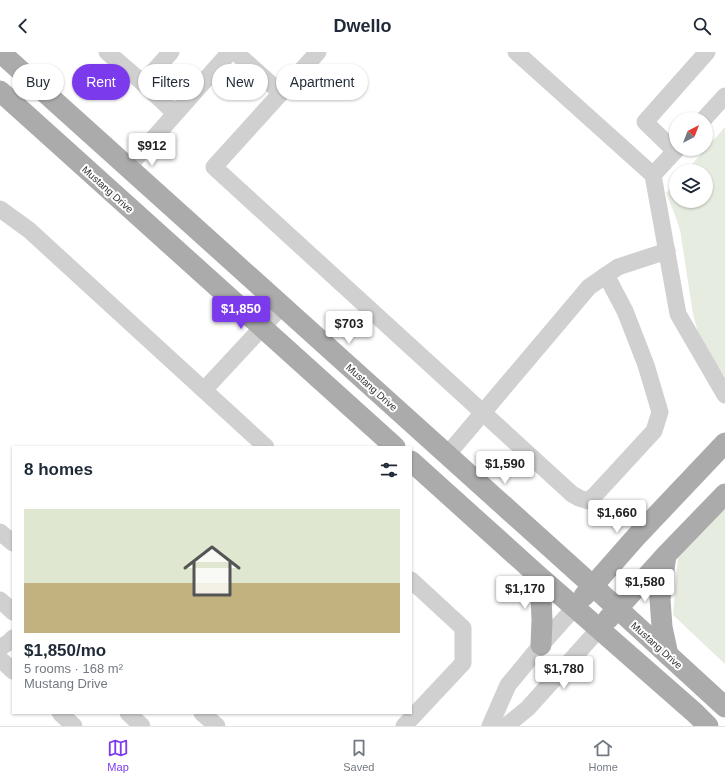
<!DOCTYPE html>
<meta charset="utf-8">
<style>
:root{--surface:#fff;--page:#f2f2f3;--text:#1f2937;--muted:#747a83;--line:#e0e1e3;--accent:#7c3aed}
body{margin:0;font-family:Arial,sans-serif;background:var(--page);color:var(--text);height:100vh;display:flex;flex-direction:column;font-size:15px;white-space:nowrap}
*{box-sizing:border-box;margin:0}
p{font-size:13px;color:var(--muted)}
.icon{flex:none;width:22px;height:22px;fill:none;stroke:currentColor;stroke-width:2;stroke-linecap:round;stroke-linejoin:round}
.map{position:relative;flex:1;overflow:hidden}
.sheet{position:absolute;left:12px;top:394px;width:400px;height:268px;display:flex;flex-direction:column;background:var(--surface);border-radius:0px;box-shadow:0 1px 3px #0004}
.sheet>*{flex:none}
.top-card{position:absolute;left:12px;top:12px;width:400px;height:36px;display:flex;gap:8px}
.needle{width:26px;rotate:42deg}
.tools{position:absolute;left:669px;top:60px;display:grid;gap:8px}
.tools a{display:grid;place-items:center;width:44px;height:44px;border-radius:50%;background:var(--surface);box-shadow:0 1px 3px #0004;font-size:20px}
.price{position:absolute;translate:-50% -34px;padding:0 9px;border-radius:4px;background:#fff;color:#222;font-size:13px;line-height:26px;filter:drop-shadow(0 1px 2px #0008)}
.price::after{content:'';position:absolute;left:50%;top:24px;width:12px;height:9px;margin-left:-6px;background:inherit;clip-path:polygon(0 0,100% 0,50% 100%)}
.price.current{background:var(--accent);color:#fff}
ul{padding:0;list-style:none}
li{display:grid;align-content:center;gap:8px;height:212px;padding:0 12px}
li span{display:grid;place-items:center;height:124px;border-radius:0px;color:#555}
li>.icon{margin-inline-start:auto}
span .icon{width:72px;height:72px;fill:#fffc;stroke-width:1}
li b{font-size:17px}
h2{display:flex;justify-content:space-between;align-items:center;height:48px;padding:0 12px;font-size:17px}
.pill{padding:0 14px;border-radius:18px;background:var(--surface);box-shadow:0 1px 3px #0004;font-size:14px;line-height:36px}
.pill.current{background:var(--accent);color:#fff}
header{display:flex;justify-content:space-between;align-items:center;height:52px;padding:0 12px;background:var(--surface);font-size:18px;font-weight:600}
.menu{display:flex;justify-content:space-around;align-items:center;height:56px;border-top:1px solid var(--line);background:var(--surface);font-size:11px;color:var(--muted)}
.menu a{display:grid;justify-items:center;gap:2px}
.menu .current{color:var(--accent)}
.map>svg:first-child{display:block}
</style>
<header><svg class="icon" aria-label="back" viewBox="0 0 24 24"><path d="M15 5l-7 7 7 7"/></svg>Dwello<svg class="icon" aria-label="search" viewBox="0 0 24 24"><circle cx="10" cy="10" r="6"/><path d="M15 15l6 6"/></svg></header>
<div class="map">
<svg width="725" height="674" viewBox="0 0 725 674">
<rect width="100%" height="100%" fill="#fff"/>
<g fill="#e6ecdf">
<polygon points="725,75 725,325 699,284 693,262 680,178 675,163 666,141 676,130 676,149 706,149 706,119 686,119"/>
<polygon points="725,457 725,612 673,563 678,505"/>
</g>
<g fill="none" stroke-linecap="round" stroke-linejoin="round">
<g stroke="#d0d0d0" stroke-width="17">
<polyline points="107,0 143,31 175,61"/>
<polyline points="235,0 281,41"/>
<polyline points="318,0 214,115 572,442 579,446 588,449 595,443 654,379 660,360 646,313 625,259 606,223"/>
<polyline points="516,0 653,123 678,262 725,343"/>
<polyline points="143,31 171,0"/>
<polyline points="704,67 725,44"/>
<polyline points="675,99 645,70 707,0"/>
<polyline points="128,115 230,0"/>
<polyline points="653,123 677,97"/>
<polyline points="0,157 29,178 266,395"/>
<polyline points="204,338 282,254"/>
<polyline points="447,403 589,235 618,215 667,199"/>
<polyline points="0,480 13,491"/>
<polyline points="0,548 13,560"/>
<polyline points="0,596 9,590 13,586"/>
<polyline points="0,607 13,619"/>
<polyline points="60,661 74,674"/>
<polyline points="128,661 142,674"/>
<polyline points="202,661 217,674"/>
<polyline points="404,674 463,611 463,576 411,528"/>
<polyline points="490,674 508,633 541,593 575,555"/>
<polyline points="506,674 528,656 599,577"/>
</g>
<g stroke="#ababab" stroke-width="21">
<polyline points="0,0 593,534 725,655"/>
<polyline points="0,39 395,395"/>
<polyline points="411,409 533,519 695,661 708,674"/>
<polyline points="666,503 660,547 662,575 668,603"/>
<polyline points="533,519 541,544 542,568 541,593"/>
<polyline points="584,544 635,486 725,391"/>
<polyline points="608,567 666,503 725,442"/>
</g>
</g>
<g text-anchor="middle" stroke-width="4" stroke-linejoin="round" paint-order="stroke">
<g font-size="10" fill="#333" stroke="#fff">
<text transform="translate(108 137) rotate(42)" y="4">Mustang Drive</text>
<text transform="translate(372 335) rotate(42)" y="4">Mustang Drive</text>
<text transform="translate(657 593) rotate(42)" y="4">Mustang Drive</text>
</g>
</g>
</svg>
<div class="tools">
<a><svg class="needle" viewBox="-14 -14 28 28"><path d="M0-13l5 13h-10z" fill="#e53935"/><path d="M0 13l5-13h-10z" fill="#747a83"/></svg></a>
<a><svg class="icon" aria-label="layers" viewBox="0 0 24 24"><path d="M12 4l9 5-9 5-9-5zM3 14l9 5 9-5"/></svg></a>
</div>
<b class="price" style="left:152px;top:115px">$912</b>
<b class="price current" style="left:241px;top:278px">$1,850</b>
<b class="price" style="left:349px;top:293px">$703</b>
<b class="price" style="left:505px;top:433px">$1,590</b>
<b class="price" style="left:617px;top:482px">$1,660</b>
<b class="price" style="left:645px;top:551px">$1,580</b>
<b class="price" style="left:525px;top:558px">$1,170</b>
<b class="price" style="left:564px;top:638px">$1,780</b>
<div class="top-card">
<a class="pill">Buy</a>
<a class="pill current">Rent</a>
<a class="pill">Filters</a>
<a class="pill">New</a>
<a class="pill">Apartment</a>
</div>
<section class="sheet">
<h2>8 homes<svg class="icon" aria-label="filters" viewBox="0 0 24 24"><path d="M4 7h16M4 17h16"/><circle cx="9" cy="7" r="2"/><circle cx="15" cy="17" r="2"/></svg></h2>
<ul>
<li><span style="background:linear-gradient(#dfe7d0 60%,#c2b280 0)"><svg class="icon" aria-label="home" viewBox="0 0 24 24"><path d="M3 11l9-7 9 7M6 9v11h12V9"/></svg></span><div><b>$1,850/mo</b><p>5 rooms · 168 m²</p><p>Mustang Drive</p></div></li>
</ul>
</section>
</div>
<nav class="menu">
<a class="current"><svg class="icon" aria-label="map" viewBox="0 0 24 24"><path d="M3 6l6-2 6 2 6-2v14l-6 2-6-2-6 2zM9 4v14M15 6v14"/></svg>Map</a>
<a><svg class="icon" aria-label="saved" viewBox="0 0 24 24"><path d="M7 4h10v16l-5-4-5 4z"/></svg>Saved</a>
<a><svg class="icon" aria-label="home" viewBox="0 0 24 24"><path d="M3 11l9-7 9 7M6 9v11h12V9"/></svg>Home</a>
</nav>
